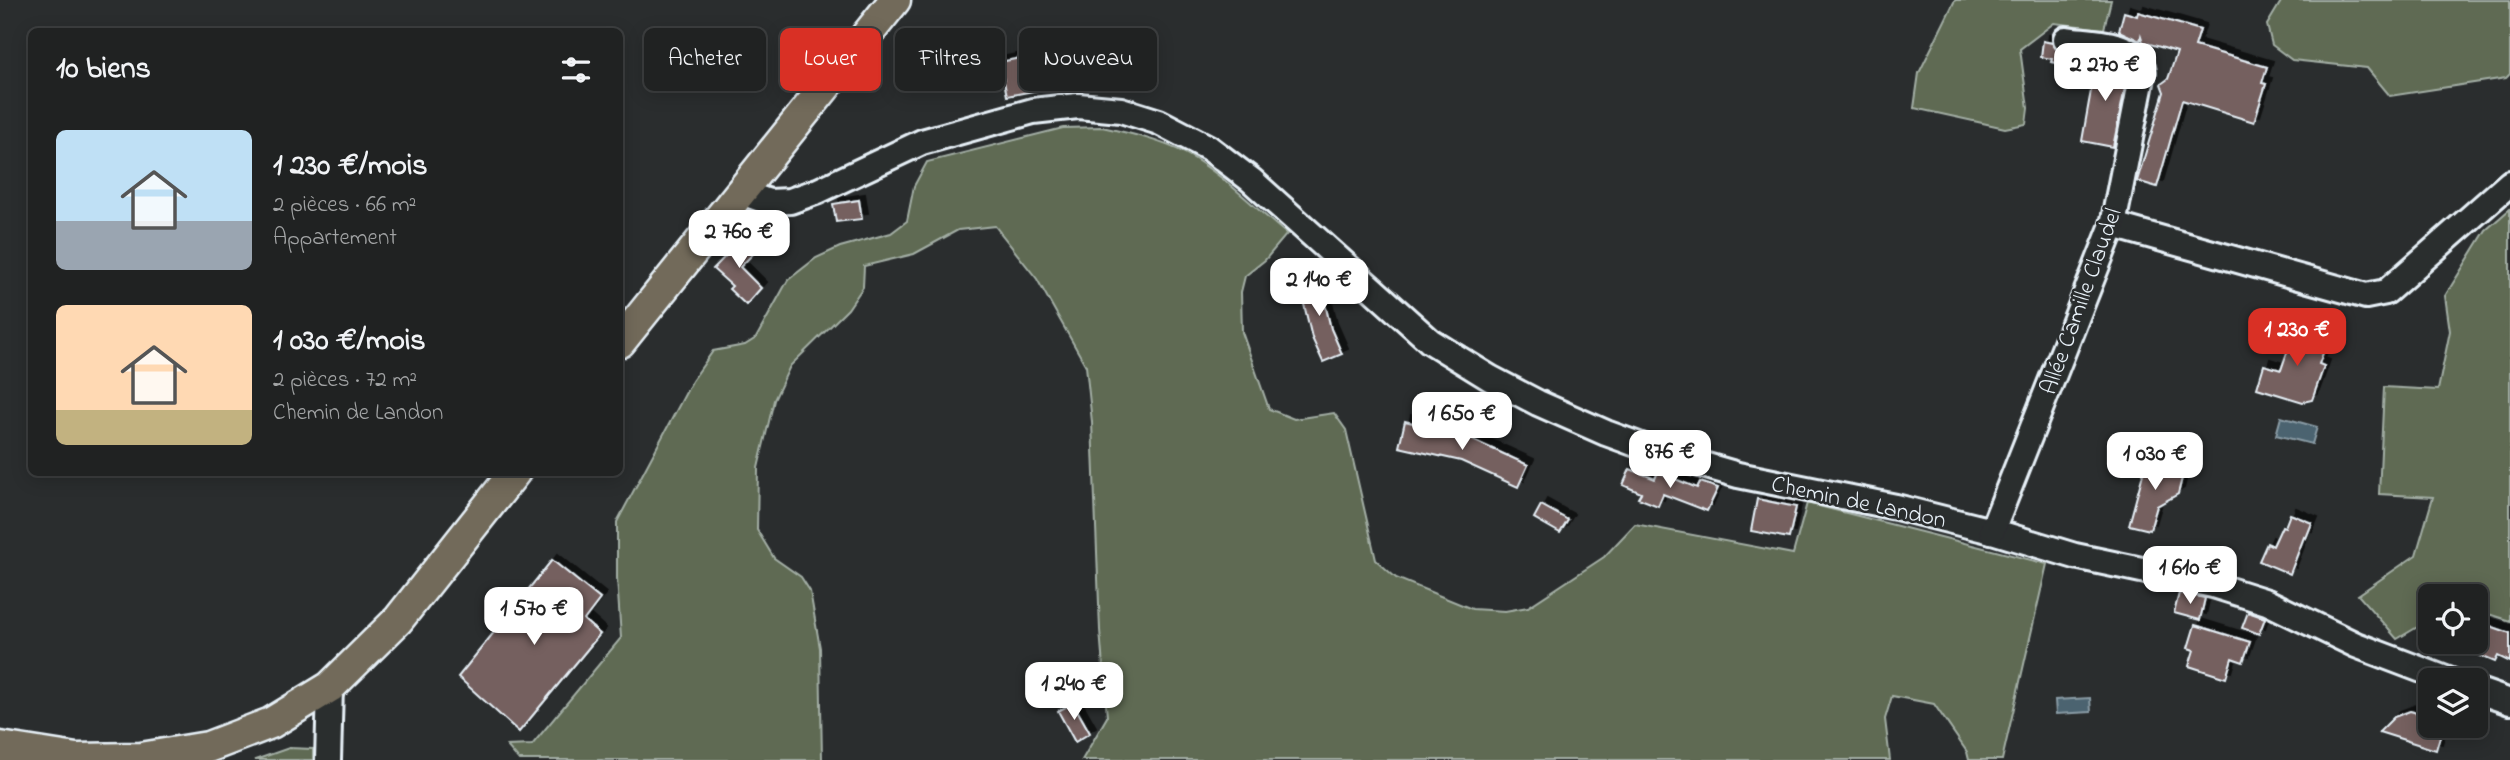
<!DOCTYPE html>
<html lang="fr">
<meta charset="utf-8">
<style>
:root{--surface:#202222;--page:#2d2f2f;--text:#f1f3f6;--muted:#a2a4a5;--line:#3d3f40;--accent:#d93025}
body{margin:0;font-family:"Indie Flower",sans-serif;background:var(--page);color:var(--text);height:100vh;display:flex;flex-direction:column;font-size:26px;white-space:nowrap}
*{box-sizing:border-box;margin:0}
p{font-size:23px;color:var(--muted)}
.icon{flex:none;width:38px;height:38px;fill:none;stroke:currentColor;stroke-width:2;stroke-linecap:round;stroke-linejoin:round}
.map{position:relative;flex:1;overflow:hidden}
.panel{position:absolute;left:28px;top:28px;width:595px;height:448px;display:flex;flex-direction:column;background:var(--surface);border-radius:10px;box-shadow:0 4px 18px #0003,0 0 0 2px var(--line)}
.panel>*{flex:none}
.top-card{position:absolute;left:644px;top:28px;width:665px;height:63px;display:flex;gap:14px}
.fabs{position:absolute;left:2418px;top:584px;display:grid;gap:14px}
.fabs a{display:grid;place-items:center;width:70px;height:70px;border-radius:10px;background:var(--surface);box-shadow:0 4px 18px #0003,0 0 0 2px var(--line);font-size:35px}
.price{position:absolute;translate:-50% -60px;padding:0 16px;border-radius:14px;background:#fff;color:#222;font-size:23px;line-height:46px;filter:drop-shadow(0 2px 4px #0008)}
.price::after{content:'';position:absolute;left:50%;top:42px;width:21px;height:16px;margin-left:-10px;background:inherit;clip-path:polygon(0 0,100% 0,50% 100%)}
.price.selected{background:var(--accent);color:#fff}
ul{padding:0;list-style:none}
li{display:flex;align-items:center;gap:21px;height:175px;padding:0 28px}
li span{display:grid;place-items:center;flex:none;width:196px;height:140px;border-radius:10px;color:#555}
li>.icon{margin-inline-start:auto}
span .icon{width:84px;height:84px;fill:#fffc;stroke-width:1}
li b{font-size:30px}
h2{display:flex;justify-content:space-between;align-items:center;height:84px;padding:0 28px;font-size:30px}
.tag{padding:0 24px;border-radius:10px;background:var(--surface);box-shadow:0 4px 18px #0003,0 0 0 2px var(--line);font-size:24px;line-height:63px}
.tag.selected{background:var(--accent);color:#fff}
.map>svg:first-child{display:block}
</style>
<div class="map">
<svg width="2510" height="760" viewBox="0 0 2510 760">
<defs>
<filter id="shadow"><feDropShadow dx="6" dy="-6" stdDeviation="0" flood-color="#0009"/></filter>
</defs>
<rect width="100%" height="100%" fill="#2a2d2e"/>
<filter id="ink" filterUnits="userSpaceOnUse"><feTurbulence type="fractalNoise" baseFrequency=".0143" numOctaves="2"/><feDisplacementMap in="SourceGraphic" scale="14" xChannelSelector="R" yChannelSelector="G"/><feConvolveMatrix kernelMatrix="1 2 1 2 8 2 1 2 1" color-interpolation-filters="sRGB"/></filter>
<g filter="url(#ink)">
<g fill="#5e6a52" stroke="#a3aea5" stroke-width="2">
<polygon points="1955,0 2111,0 2104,29 2054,23 2020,49 2028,108 2026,124 2005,128 1914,108 1919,73"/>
<polygon points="2282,0 2510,0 2510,74 2506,78 2390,96 2367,68 2292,60 2272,45 2267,25"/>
<path d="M1102,127C1129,133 1159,140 1185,153C1219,171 1256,209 1287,234L1265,260L1245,276L1241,292L1242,332L1269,409L1294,419L1334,413L1346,430L1376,560L1396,578L1472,609L1505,611L1528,607L1604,557L1635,524L1793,554L1807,503L2047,564L2002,760H1969L1967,752L1934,704L1892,696L1885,719L1890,760H1082L1107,717L1100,630L1092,422L1086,366L1037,279L995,226L958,230L914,254L864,266L863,287L848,309L790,366L774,400L758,468L757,530L774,558L801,577L810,591L820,648L822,760H519L507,746L532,745L621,638L617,578V522L692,381L713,351L745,345L756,338L788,280L816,258L840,247L891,233L907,221L914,186L927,162L1063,128Z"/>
<polygon points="2510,209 2510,621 2476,610 2476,597 2431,597 2431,619 2397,639 2358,595 2416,555 2433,497 2379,494 2384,387 2438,390 2450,331 2445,296 2486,230"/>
<polygon points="289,748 313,749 313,760 255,760"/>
</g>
<g fill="#4b636f" stroke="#8a9ca6" stroke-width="2">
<polygon points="2281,417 2317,427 2312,444 2276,435"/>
<polygon points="2090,698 2091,712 2056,714 2055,700"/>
</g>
<g fill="#74605f" stroke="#e8f1f8" stroke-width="2" filter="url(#shadow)">
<polygon points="2124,12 2137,16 2138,12 2200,30 2195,46 2267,67 2262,83 2266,84 2254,122 2182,100 2157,187 2137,181 2164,92 2161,84 2168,79 2177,52 2143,42 2141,36 2140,41 2119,31"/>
<polygon points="2043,41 2052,43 2058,51 2075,55 2073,66 2051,62 2052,59 2041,57"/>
<polygon points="1047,53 1054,87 1007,96 1000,62"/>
<polygon points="2097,57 2117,62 2123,66 2128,73 2113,147 2082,141"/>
<polygon points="859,200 862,219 836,222 833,204"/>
<polygon points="746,235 759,248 740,267 761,288 746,305 729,289 732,286 713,269"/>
<polygon points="1318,274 1331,329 1342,354 1323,362 1312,338 1298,279"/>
<polygon points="2296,326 2328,339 2319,364 2324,366 2312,400 2303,402 2257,388 2264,365 2281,370"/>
<polygon points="1405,421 1464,436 1528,465 1518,487 1461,461 1399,447"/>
<polygon points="2147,459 2184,470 2178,494 2157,506 2150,530 2129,525"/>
<polygon points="1630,469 1655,479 1658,472 1697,488 1700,482 1718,488 1707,511 1663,494 1658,506 1638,498 1641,493 1623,485"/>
<polygon points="1757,499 1796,507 1789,538 1751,531"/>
<polygon points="1541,505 1568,520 1560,533 1534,518"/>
<polygon points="2290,514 2312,523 2306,538 2304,537 2290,574 2259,561 2267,543 2273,546 2282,526 2285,527"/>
<polygon points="552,560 600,599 584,620 600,634 519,732 458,677"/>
<polygon points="2179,593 2205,598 2200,620 2174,613"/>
<polygon points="2248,612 2265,618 2259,634 2242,628"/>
<polygon points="2476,621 2510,633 2510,662 2498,656 2495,662 2476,654"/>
<polygon points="2195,625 2250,642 2243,662 2232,658 2226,678 2189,666 2194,650 2188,648"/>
<polygon points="1073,703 1090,733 1075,742 1058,711"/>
<polygon points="2410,711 2431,717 2431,726 2443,726 2436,750 2379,732 2394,717"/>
</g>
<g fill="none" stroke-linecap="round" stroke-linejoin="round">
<defs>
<g id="minor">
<polyline points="741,192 769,202 790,201 818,191 922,142 1033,111 1078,106 1121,110 1159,122 1209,148 1251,180 1430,341 1490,378 1538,403 1606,433 1658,452 1738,475 1896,507 1992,531 2075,556 2213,585 2267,602 2356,645 2451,681"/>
<polyline points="2113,225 2366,296 2386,292 2510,183"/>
<path d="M1992,531L2113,225L2143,72C2138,40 2092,43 2066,39"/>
<polyline points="2476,690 2510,702"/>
<polyline points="328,760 330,687"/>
</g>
<g id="major">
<polyline points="620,342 895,0"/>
<polyline points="0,747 76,759 141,758 208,747 271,723 330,687 398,620 515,472"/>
</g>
</defs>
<use href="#minor" stroke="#e8f1f8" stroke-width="30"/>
<use href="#major" stroke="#e8f1f8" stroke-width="35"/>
<use href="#minor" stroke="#2a2d2e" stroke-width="24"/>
<use href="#major" stroke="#726b5a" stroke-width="30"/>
</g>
</g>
<g text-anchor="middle" stroke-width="5" stroke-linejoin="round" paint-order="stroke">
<g font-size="24" fill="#e8f1f8" stroke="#2a2d2e">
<text transform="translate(2080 301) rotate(-70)" y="8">Allée Camille Claudel</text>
<text transform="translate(1859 501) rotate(12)" y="8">Chemin de Landon</text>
</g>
</g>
</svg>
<div class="fabs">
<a><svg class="icon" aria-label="locate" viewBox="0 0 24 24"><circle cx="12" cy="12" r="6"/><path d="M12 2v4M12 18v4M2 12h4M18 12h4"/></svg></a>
<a><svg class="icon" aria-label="layers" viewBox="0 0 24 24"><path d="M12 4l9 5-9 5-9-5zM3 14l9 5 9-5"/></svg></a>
</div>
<b class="price" style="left:2105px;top:103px">2 270 €</b>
<b class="price" style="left:739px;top:270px">2 760 €</b>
<b class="price" style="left:1319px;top:318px">2 140 €</b>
<b class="price selected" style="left:2297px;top:368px">1 230 €</b>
<b class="price" style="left:1462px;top:452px">1 650 €</b>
<b class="price" style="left:1670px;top:490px">876 €</b>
<b class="price" style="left:2155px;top:492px">1 030 €</b>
<b class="price" style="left:2190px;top:606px">1 610 €</b>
<b class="price" style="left:534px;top:647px">1 570 €</b>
<b class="price" style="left:1074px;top:722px">1 240 €</b>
<div class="top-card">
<a class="tag">Acheter</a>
<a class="tag selected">Louer</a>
<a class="tag">Filtres</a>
<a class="tag">Nouveau</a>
</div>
<section class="panel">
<h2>10 biens<svg class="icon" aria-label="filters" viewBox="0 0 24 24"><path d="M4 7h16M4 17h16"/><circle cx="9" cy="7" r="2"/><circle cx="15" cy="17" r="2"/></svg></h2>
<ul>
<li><span style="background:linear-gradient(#bfe0f5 65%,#9aa5b1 0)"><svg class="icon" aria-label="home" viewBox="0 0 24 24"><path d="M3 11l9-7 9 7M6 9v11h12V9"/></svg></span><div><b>1 230 €/mois</b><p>2 pièces · 66 m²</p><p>Appartement</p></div></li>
<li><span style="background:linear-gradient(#ffd9b3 75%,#c2b280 0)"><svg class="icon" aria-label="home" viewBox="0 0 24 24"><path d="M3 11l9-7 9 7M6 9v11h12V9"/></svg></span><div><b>1 030 €/mois</b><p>2 pièces · 72 m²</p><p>Chemin de Landon</p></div></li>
</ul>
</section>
</div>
